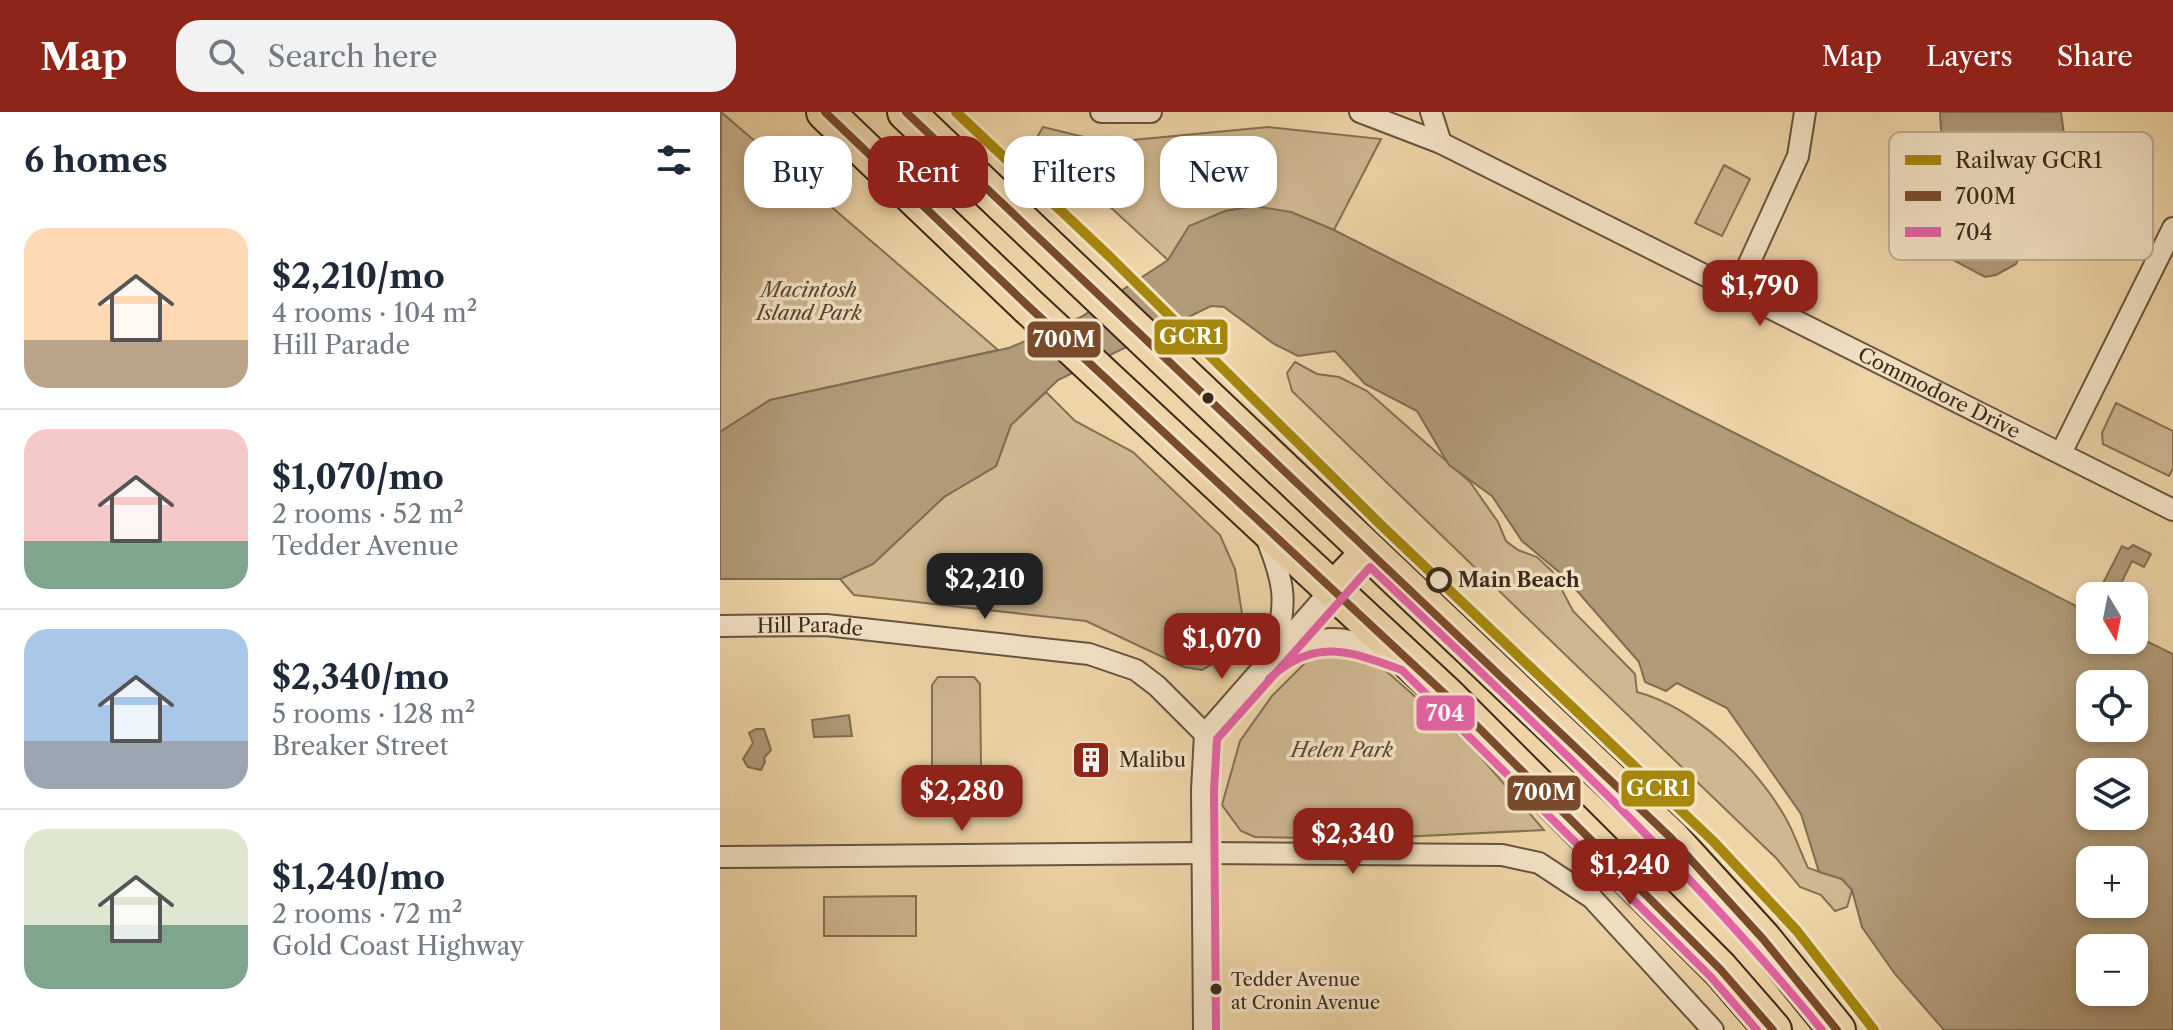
<!DOCTYPE html>
<meta charset="utf-8">
<style>
:root{--surface:#fff;--page:#f2f2f3;--text:#1f2937;--muted:#747a83;--line:#e0e1e3;--accent:#8f2418}
body{margin:0;font-family:"Libre Caslon Text",serif;background:var(--page);color:var(--text);height:100vh;display:flex;flex-direction:column;font-size:30px;white-space:nowrap}
*{box-sizing:border-box;margin:0}
p{font-size:26px;color:var(--muted)}
.icon{flex:none;width:44px;height:44px;fill:none;stroke:currentColor;stroke-width:2;stroke-linecap:round;stroke-linejoin:round}
.map{position:relative;flex:1;overflow:hidden}
.sheet{display:flex;flex-direction:column;background:var(--surface);width:720px}
.sheet>*{flex:none}
.top-card{position:absolute;left:24px;top:24px;width:760px;height:72px;display:flex;gap:16px}
.needle{width:52px;rotate:170deg}
.controls{position:absolute;left:1356px;top:470px;display:grid;gap:16px}
.controls a{display:grid;place-items:center;width:72px;height:72px;border-radius:16px;background:var(--surface);box-shadow:0 4px 12px #0003;font-size:40px}
.price{position:absolute;translate:-50% -68px;padding:0 18px;border-radius:16px;background:var(--accent);color:#fff;font-size:26px;line-height:52px;filter:drop-shadow(0 2px 4px #0008)}
.price::after{content:'';position:absolute;left:50%;top:48px;width:24px;height:18px;margin-left:-12px;background:inherit;clip-path:polygon(0 0,100% 0,50% 100%)}
.price.selected{background:#222;color:#fff}
ul{padding:0;list-style:none}
li{display:flex;align-items:center;gap:24px;height:200px;padding:0 24px}
li+li{border-top:2px solid var(--line)}
li span{display:grid;place-items:center;flex:none;width:224px;height:160px;border-radius:24px;color:#555}
li>.icon{margin-inline-start:auto}
span .icon{width:96px;height:96px;fill:#fffc;stroke-width:1}
li b{font-size:34px}
h2{display:flex;justify-content:space-between;align-items:center;height:96px;padding:0 24px;font-size:34px}
.chip{padding:0 28px;border-radius:24px;background:var(--surface);box-shadow:0 4px 12px #0003;font-size:28px;line-height:72px}
.chip.selected{background:var(--accent);color:#fff}
header{display:flex;align-items:center;gap:48px;box-sizing:border-box;height:112px;padding:0 40px;background:var(--accent);color:#fff}
header strong{font-size:38px}
nav{display:flex;gap:44px;margin-inline-start:auto;font-size:28px}
.search{width:560px;height:72px;background:var(--page);display:flex;align-items:center;gap:20px;box-sizing:border-box;padding:0 28px;border-radius:24px;color:var(--muted);font-size:30px}
main{display:flex;flex:1;min-height:0}
.map>svg:first-child{display:block}
</style>
<header>
<strong>Map</strong>
<div class="search"><svg class="icon" aria-label="search" viewBox="0 0 24 24"><circle cx="10" cy="10" r="6"/><path d="M15 15l6 6"/></svg>Search here</div>
<nav><a>Map</a><a>Layers</a><a>Share</a></nav>
</header>
<main>
<section class="sheet">
<h2>6 homes<svg class="icon" aria-label="filters" viewBox="0 0 24 24"><path d="M4 7h16M4 17h16"/><circle cx="9" cy="7" r="2"/><circle cx="15" cy="17" r="2"/></svg></h2>
<ul>
<li><span style="background:linear-gradient(#ffd9b3 70%,#b9a48a 0)"><svg class="icon" aria-label="home" viewBox="0 0 24 24"><path d="M3 11l9-7 9 7M6 9v11h12V9"/></svg></span><div><b>$2,210/mo</b><p>4 rooms · 104 m²</p><p>Hill Parade</p></div></li>
<li><span style="background:linear-gradient(#f6c9c9 70%,#7fa58c 0)"><svg class="icon" aria-label="home" viewBox="0 0 24 24"><path d="M3 11l9-7 9 7M6 9v11h12V9"/></svg></span><div><b>$1,070/mo</b><p>2 rooms · 52 m²</p><p>Tedder Avenue</p></div></li>
<li><span style="background:linear-gradient(#a9c7e8 70%,#9aa5b1 0)"><svg class="icon" aria-label="home" viewBox="0 0 24 24"><path d="M3 11l9-7 9 7M6 9v11h12V9"/></svg></span><div><b>$2,340/mo</b><p>5 rooms · 128 m²</p><p>Breaker Street</p></div></li>
<li><span style="background:linear-gradient(#dfe7d0 60%,#7fa58c 0)"><svg class="icon" aria-label="home" viewBox="0 0 24 24"><path d="M3 11l9-7 9 7M6 9v11h12V9"/></svg></span><div><b>$1,240/mo</b><p>2 rooms · 72 m²</p><p>Gold Coast Highway</p></div></li>
</ul>
</section>
<div class="map">
<svg width="1453" height="918" viewBox="0 0 1453 918">
<rect width="100%" height="100%" fill="#eed4a7"/>
<filter id="stains"><feTurbulence type="fractalNoise" baseFrequency=".0025" numOctaves="4"/><feColorMatrix values="0 0 0 0 .2 0 0 0 0 .09 0 0 0 0 .02 0 0 0 .5 -.17"/></filter>
<radialGradient id="worn" r=".72"><stop offset=".6" stop-color="#630" stop-opacity="0"/><stop offset="1" stop-color="#630" stop-opacity=".3"/></radialGradient>
<g fill="#cfb78f" stroke="#847054" stroke-width="2">
<polygon points="1,0 278,238 50,288 0,320"/>
<polygon points="323,15 364,25 402,29 548,15 661,27 614,118 571,100 448,148 316,27"/>
<polygon points="1004,53 1030,67 1002,124 975,111"/>
<path d="M575,250L597,262L619,265L647,279L750,370L778,410L786,429L798,438L817,445L832,459L853,499L915,562L917,580C974,595 1036,654 1065,705C1074,720 1080,739 1088,756L1122,767L1132,778L1127,795L1115,799L1101,783L1080,775L1057,747L572,279L567,261Z"/>
<polygon points="326,280 355,309 413,340 500,423 515,457 523,508 511,541 482,558 464,555 366,509 134,483 120,467 153,452 224,385 276,354 291,313"/>
<polygon points="1396,291 1453,319 1453,356 1449,364 1383,332 1382,321"/>
<polygon points="626,536 656,550 752,635 824,718 639,727 535,725 521,719 502,693 520,629 552,584 595,541"/>
<polygon points="218,565 254,565 260,572 261,654 255,660 219,660 212,653 212,573"/>
<polygon points="196,784 196,824 104,824 104,785"/>
</g>
<g fill="#b09a77" stroke="#806d52" stroke-width="2" fill-rule="evenodd">
<polygon points="1220,0 1341,0 1346,37 1341,53 1296,152 1276,163 1265,165 1205,133 1196,126 1193,119 1190,105 1222,36"/>
<path d="M534,94L571,100L614,118L1370,501V528H1414V523L1453,542V918H1224L1175,862L1142,815L1132,778L1122,767L1099,760L1081,702L1007,596L957,571L946,579L925,570L919,550L845,465L802,429L772,384L729,353L697,299L645,272L615,239L578,244L554,232L504,195L491,194L338,268L291,313L276,354L224,385L153,452L120,467H0V320L50,288L289,236L361,205L448,148L469,114L505,99ZM1370,572H1414V616H1370ZM1370,660H1414V704H1370ZM1370,748H1414V792H1370ZM1370,836H1414V880H1370Z"/>
<polygon points="1413,433 1431,442 1424,455 1412,449 1395,484 1380,477 1402,434 1408,437"/>
<polygon points="129,603 132,624 94,625 92,608"/>
<polygon points="36,617 44,617 51,638 44,646 45,650 41,658 28,655 23,647 33,631 29,621"/>
</g>
<g fill="none" stroke-linecap="round" stroke-linejoin="round">
<defs>
<g id="street">
<polyline points="381,0 431,0"/>
<path id="s1" d="M640,0L721,31L1453,398"/>
<polyline points="711,0 721,31"/>
<polyline points="1016,180 1078,44 1085,0"/>
<polyline points="1341,341 1453,116"/>
<path d="M546,425C566,474 567,490 554,541"/>
<path id="s2" d="M0,514L106,513L369,542L416,558L437,574L485,622"/>
<path d="M560,541C604,522 622,523 667,540"/>
<polyline points="0,745 484,741 782,743 819,751 872,786 993,918"/>
<polyline points="484,918 482,678 485,622 612,477"/>
</g>
<polyline id="primary" points="612,477 649,438"/>
<g id="highway">
<polyline points="105,0 307,193 727,584 1000,857 1053,918"/>
<polyline points="186,0 951,726 1043,827 1117,918"/>
</g>
</defs>
<use href="#street" stroke="#66543d" stroke-width="24"/>
<use href="#primary" stroke="#392a1a" stroke-width="36"/>
<use href="#highway" stroke="#392a1a" stroke-width="40"/>
<use href="#street" stroke="#f4e3c6" stroke-width="20"/>
<use href="#primary" stroke="#eed4a7" stroke-width="32"/>
<use href="#highway" stroke="#eed4a7" stroke-width="36"/>
<defs>
<g id="bus-1">
<polyline points="105,0 307,193 727,584 1000,857 1053,918"/>
<polyline points="186,0 951,726 1043,827 1117,918"/>
</g>
<g id="bus-2">
<path d="M549,567C594,525 630,539 682,558L991,865L1037,918"/>
<path d="M496,918L494,678L497,627L650,455C807,604 965,750 1102,918"/>
</g>
</defs>
<use href="#bus-1" stroke="#f4e3c6" stroke-width="14"/>
<use href="#bus-2" stroke="#f4e3c6" stroke-width="14"/>
<use href="#bus-1" stroke="#7a4b2a" stroke-width="8"/>
<use href="#bus-2" stroke="#e463a4" stroke-width="8"/>
<defs>
<polyline id="rail-1" points="236,0 389,144 661,413 993,729 1077,819 1154,918"/>
</defs>
<use href="#rail-1" stroke="#f4e3c6" stroke-width="16"/>
<use href="#rail-1" stroke="#a6860c" stroke-width="10"/>
</g>
<defs>
<symbol id="building-square" viewBox="-11 -11 22 22"><rect x="-9" y="-9" width="18" height="18" rx="4" fill="#8f2418" stroke="#f4e3c6"/><path d="M-4-6H4V6H1V3H-1V6H-4ZM-2.5-4.3h1.7v1.8h-1.7ZM.8-4.3h1.7v1.8H.8ZM-2.5-1h1.7V.8h-1.7ZM.8-1h1.7V.8H.8Z" fill="#fff"/></symbol>
</defs>
<g fill-rule="evenodd">
<use href="#building-square" x="349" y="626" width="44" height="44"/>
</g>
<g fill="#392a1a" stroke="#f4e3c6" stroke-width="3">
<circle cx="488" cy="286" r="7"/>
<circle cx="496" cy="877" r="7"/>
</g>
<circle fill="#f4e3c6" stroke="#392a1a" stroke-width="4" cx="719" cy="468" r="11"/>
<g text-anchor="middle" stroke-width="7" stroke-linejoin="round" paint-order="stroke">
<g font-size="18" fill="#392a1a" stroke="#f4e3c6" text-anchor="start">
<text x="511" y="874">Tedder Avenue<tspan x="511" dy="23">at Cronin Avenue</tspan></text>
</g>
<g font-size="20" font-style="italic" fill="#574631" stroke="#f4e3c6">
<text x="89" y="185">Macintosh<tspan x="89" dy="23">Island Park</tspan></text>
<text x="622" y="645">Helen Park</text>
</g>
<g font-size="20" fill="#392a1a" stroke="#f4e3c6">
<text dy="7" stroke="none"><textPath href="#s1" startOffset="644">Commodore Drive</textPath></text>
<text dy="7" stroke="none"><textPath href="#s2" startOffset="90">Hill Parade</textPath></text>
</g>
<g font-size="20" font-weight="bold" fill="#392a1a" stroke="#f4e3c6" text-anchor="start">
<text x="738" y="475">Main Beach</text>
</g>
<g font-size="20" fill="#392a1a" stroke="#f4e3c6" text-anchor="start">
<text x="399" y="655">Malibu</text>
</g>
</g>
<rect x="1169" y="20" width="264" height="128" rx="12" fill="#f4e3c6" stroke="#bcac92" stroke-width="2"/>
<rect x="1185" y="43" width="36" height="10" fill="#a6860c"/>
<rect x="1185" y="79" width="36" height="10" fill="#7a4b2a"/>
<rect x="1185" y="115" width="36" height="10" fill="#e463a4"/>
<g font-size="22" fill="#392a1a">
<text x="1235" y="56">Railway GCR1</text>
<text x="1235" y="92">700M</text>
<text x="1235" y="128">704</text>
</g>
<g stroke="#f4e3c6" stroke-width="3">
<rect x="433" y="206" width="76" height="38" rx="8" fill="#a6860c"/>
<rect x="306" y="208" width="76" height="39" rx="8" fill="#7a4b2a"/>
<rect x="695" y="582" width="61" height="38" rx="8" fill="#e463a4"/>
<rect x="900" y="657" width="76" height="39" rx="8" fill="#a6860c"/>
<rect x="786" y="662" width="76" height="38" rx="8" fill="#7a4b2a"/>
</g>
<g font-size="22" text-anchor="middle" font-weight="bold" fill="#fff">
<text x="471" y="232">GCR1</text>
<text x="344" y="235">700M</text>
<text x="725" y="609">704</text>
<text x="938" y="684">GCR1</text>
<text x="824" y="688">700M</text>
</g>
<rect width="100%" height="100%" filter="url(#stains)"/>
<rect width="100%" height="100%" fill="url(#worn)"/>
</svg>
<div class="controls">
<a><svg class="needle" viewBox="-14 -14 28 28"><path d="M0-13l5 13h-10z" fill="#e53935"/><path d="M0 13l5-13h-10z" fill="#747a83"/></svg></a>
<a><svg class="icon" aria-label="locate" viewBox="0 0 24 24"><circle cx="12" cy="12" r="6"/><path d="M12 2v4M12 18v4M2 12h4M18 12h4"/></svg></a>
<a><svg class="icon" aria-label="layers" viewBox="0 0 24 24"><path d="M12 4l9 5-9 5-9-5zM3 14l9 5 9-5"/></svg></a>
<a>+</a>
<a>−</a>
</div>
<b class="price" style="left:1040px;top:216px">$1,790</b>
<b class="price selected" style="left:265px;top:509px">$2,210</b>
<b class="price" style="left:502px;top:569px">$1,070</b>
<b class="price" style="left:242px;top:721px">$2,280</b>
<b class="price" style="left:633px;top:764px">$2,340</b>
<b class="price" style="left:910px;top:795px">$1,240</b>
<div class="top-card">
<a class="chip">Buy</a>
<a class="chip selected">Rent</a>
<a class="chip">Filters</a>
<a class="chip">New</a>
</div>
</div>
</main>
